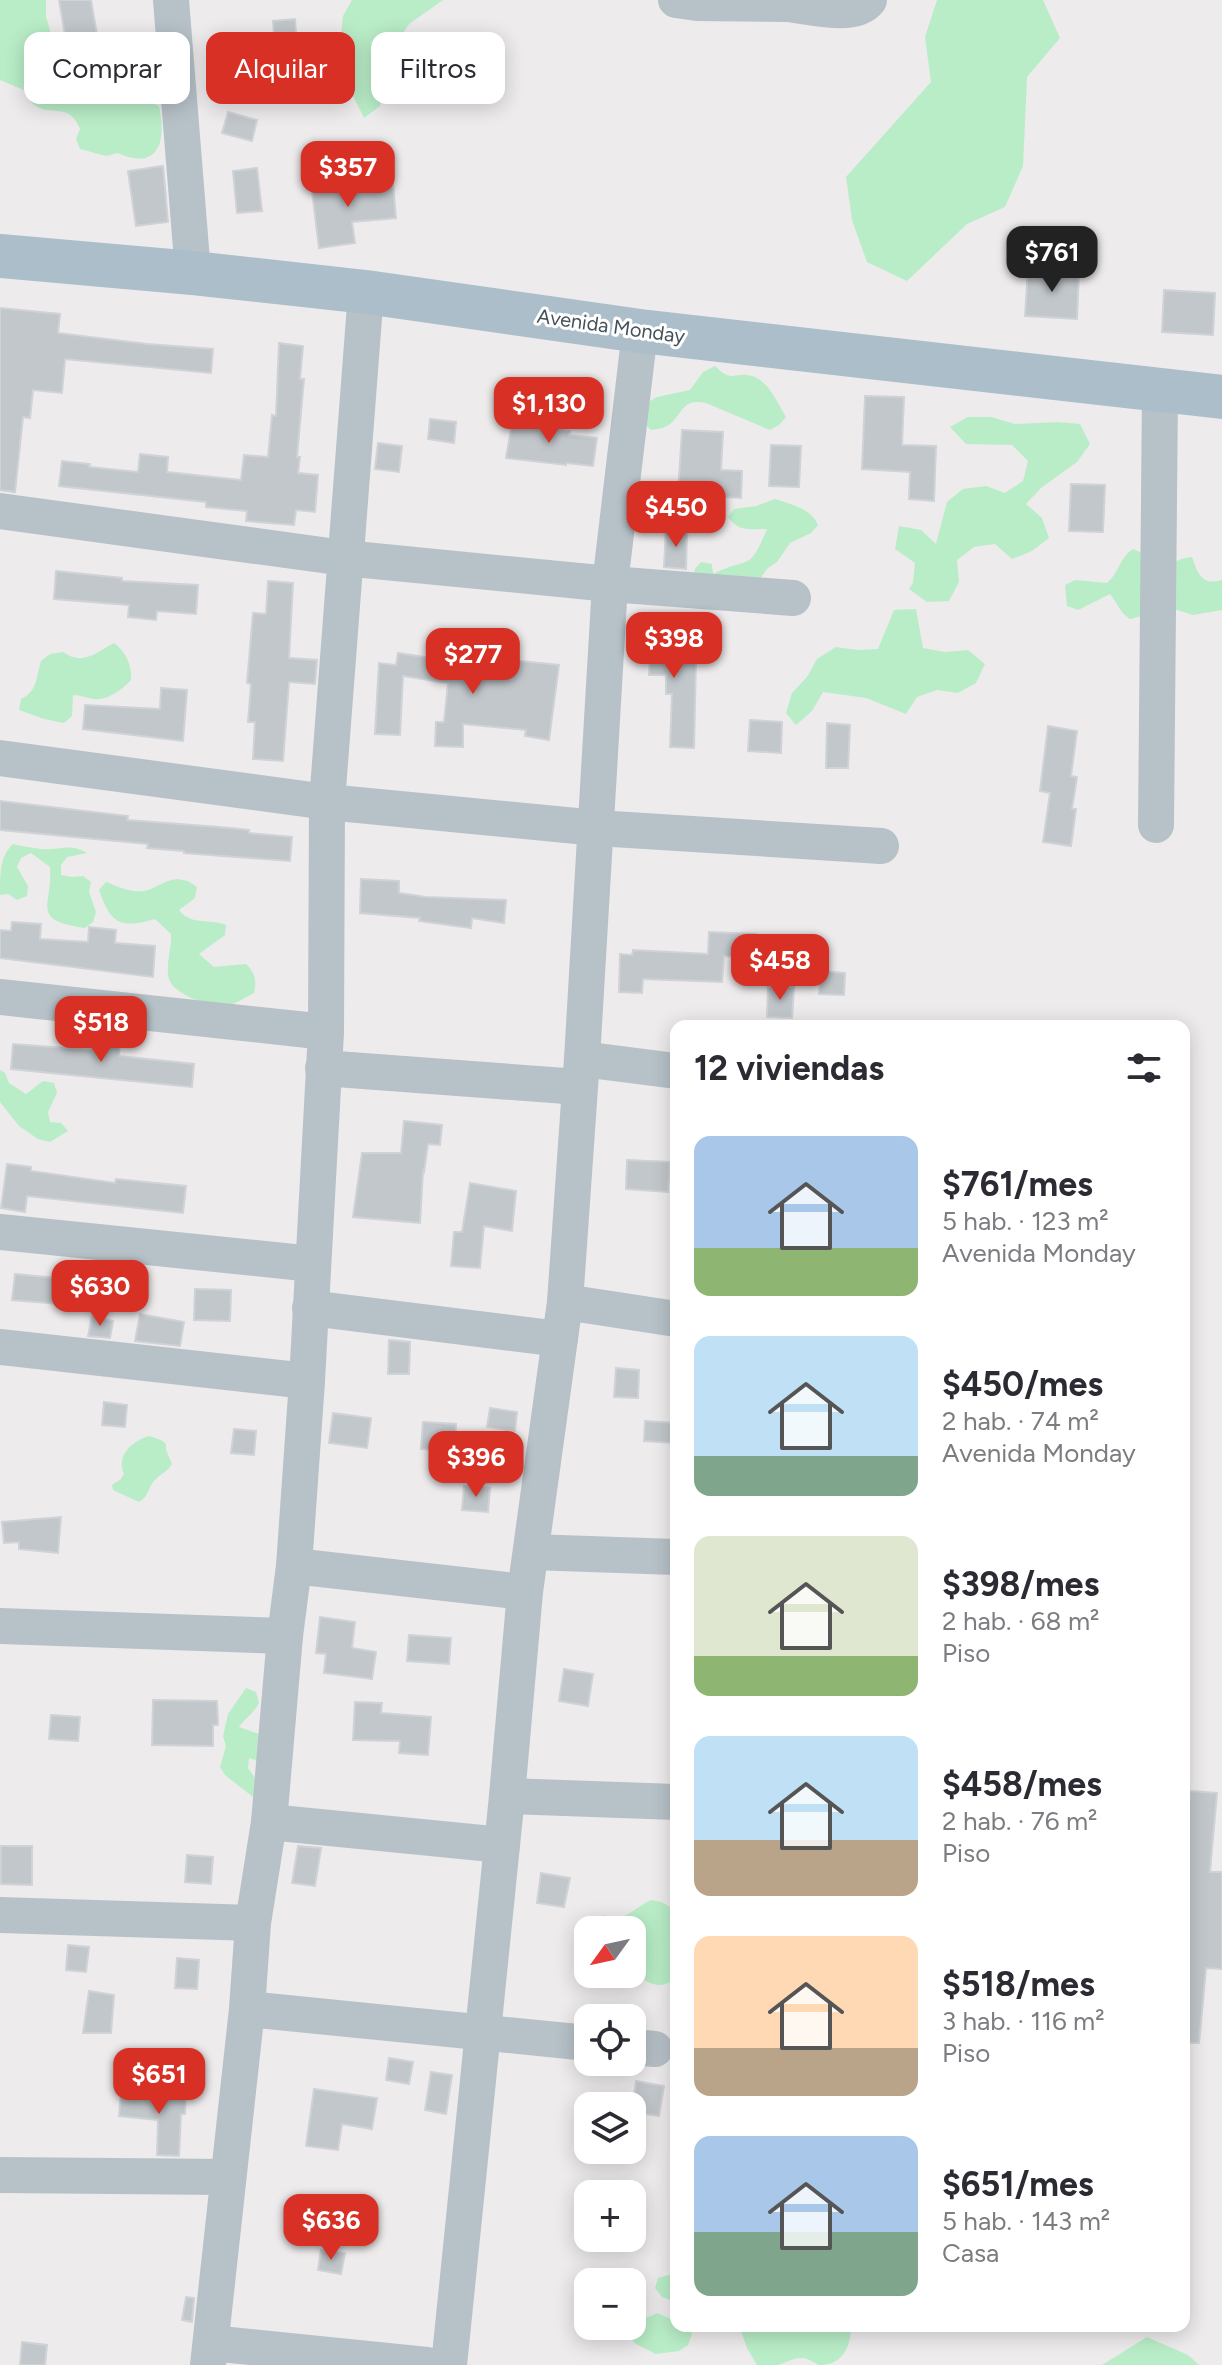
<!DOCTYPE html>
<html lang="es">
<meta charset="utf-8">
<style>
:root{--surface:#fff;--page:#f7f7f7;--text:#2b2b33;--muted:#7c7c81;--accent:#d93025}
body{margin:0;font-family:Figtree,sans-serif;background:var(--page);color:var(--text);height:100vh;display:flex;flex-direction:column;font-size:30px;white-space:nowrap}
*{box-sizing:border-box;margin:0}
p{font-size:26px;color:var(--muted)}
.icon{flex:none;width:44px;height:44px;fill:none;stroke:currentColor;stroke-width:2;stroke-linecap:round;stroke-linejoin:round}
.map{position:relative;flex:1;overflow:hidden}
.drawer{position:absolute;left:670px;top:1020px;width:520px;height:1312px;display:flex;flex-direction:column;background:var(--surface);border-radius:16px;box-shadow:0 4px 20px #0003}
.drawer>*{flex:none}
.top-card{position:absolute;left:24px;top:32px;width:526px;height:72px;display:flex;gap:16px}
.needle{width:52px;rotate:237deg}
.controls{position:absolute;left:574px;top:1916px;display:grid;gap:16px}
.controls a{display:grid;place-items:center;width:72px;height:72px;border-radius:16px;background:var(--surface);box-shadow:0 4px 20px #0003;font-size:40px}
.price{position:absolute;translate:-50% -68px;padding:0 18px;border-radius:16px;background:var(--accent);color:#fff;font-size:26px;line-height:52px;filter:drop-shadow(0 2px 4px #0008)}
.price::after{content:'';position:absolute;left:50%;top:48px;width:24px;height:18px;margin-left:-12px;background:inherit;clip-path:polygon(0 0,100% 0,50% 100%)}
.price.on{background:#222;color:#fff}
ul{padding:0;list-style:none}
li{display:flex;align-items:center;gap:24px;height:200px;padding:0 24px}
li span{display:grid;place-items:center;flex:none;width:224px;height:160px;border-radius:16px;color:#555}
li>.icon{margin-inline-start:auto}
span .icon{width:96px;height:96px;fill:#fffc;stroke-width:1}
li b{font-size:34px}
h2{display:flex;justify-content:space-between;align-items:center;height:96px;padding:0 24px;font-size:34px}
.chip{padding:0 28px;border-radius:16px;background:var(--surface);box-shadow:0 4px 20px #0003;font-size:28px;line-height:72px}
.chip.on{background:var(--accent);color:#fff}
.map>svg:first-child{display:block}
</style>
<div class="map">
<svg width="1222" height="2365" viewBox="0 0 1222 2365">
<rect width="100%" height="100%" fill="#eeebec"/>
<g fill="#b9edc7">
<path d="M0,0H46V17L62,72C78,72 87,60 103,60L110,69L106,80L99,89L109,92L126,81L135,86L139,97L159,106C167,140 159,172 118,153L106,156L80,149L76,139L80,129C68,95 39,127 24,90L0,80Z"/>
<polygon points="352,0 443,0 409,24 385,60 380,106 364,118 338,65 343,16"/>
<polygon points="937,0 1043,0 1060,38 1027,77 1023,166 1005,207 967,224 907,281 867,262 852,220 846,177 931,82 925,37"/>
<path d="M715,366C733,384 734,371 752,376C770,382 777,403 786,417L779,425L770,430L706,403C682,398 684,412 670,424C665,428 658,429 651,430L646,425L647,403L657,397L690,390L703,372Z"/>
<polygon points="968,417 991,417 1015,424 1058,422 1080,424 1090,444 1077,462 1041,488 1026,504 1042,518 1049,538 1032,551 1012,559 995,544 974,547 957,560 959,582 949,601 927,602 909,589 913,583 915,563 895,549 899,526 921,530 936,544 947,502 963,489 986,486 1005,493 1023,481 1028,461 1012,445 966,444 950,427"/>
<path d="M775,499C792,505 811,508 818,525L811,533L790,543L777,562L767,569L754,587L693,579L695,569L701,562L712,564L713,574C751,555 748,574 767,529C750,529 738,532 728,517L734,509L756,506Z"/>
<path d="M1133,549L1169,565L1181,559L1192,557C1198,574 1202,586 1222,580V610L1193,615L1171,608L1130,619C1120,613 1118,604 1110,594L1078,610L1067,606L1065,585L1075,580L1107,583C1120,572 1119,558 1133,549Z"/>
<polygon points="916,609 923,648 945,652 968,650 985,664 976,683 958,693 937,690 917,697 906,714 866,698 823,692 812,711 796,725 786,713 792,693 807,677 817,659 836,647 857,650 878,649 894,610"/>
<path d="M114,643C126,652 132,665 131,680C123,689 107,701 94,699C86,698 81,695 73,695L72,716L64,723L44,719L19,710L21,699C38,691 36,677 41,661L50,654L63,652C83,666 95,653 114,643Z"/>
<path d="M13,844C22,846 32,848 41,849C59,851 69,842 87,853L67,857L61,865V875L72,877L83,876L91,882L89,892L96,912L93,922L85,928C29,920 53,906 50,867L31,853L21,858L17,867L28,886L27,896L17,900L8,894L0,895C0,874 0,856 13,844Z"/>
<path d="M178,879L188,881L197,887L195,898L179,910C191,926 209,918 226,925L225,935L199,954L214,967L246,964C255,973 257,980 254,993C246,997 234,1005 225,1006C209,1006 174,995 169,979C165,966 172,949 171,934L155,919C120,929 111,924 99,890L106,882C121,888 138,896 153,888C162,884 167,880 178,879Z"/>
<polygon points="0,1070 5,1073 9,1083 26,1094 43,1081 54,1083 57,1093 48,1112 50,1122 61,1123 68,1131 50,1142 38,1139 19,1126 0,1102"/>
<path d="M149,1436L161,1440L166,1444V1450L172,1464C167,1472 162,1473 156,1479C147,1487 150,1496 139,1502L113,1490L112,1485L121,1479L124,1474C116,1455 132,1441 149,1436Z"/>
<path d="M246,1688L256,1692L259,1703C254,1713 245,1718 239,1727L259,1734L258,1761L249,1758L248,1768L255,1778L258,1788L253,1797L225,1775L220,1767L226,1746L223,1736L228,1714Z"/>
<path d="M651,1900L661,1902L676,1910V1978C658,1994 635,1980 632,1958C631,1949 632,1939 632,1930H601L598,1925L604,1915C625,1924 633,1908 651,1900Z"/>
<polygon points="668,2275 676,2275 676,2302 662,2297 655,2288 658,2278"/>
<path d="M657,2313L676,2321V2326H689L692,2334L688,2345L679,2351L655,2354C640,2344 630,2347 629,2326Z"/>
<path d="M739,2326H851C851,2345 844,2365 820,2365C813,2363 809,2358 802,2358C792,2358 786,2363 777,2365C772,2365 763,2365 757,2365L747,2348Z"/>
<polygon points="1147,2337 1188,2355 1199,2365 1102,2365"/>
</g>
<g fill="#c2c7cb" stroke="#cfd2d7" stroke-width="2">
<polygon points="59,0 91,0 98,40 67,46"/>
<polygon points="295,19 297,47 275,48 273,21"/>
<polygon points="228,112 257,120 252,141 222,133"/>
<polygon points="163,166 168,222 136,226 128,171"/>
<polygon points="257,168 262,211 237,213 233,171"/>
<polygon points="346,178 348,189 393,184 396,218 352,222 355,243 319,248 311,183"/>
<polygon points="1028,269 1079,271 1077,319 1025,316"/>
<polygon points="1164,290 1215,293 1213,335 1162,332"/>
<polygon points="0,308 60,314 58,333 147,344 213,349 211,373 65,359 62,393 33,390 30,418 23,417 15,492 0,490"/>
<polygon points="279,343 303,346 300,379 304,379 297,457 300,457 298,473 318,475 315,512 296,510 294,525 246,521 247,511 206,507 206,502 59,486 62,461 90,464 89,467 138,472 140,454 168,457 167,472 241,480 244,455 268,457 272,415 276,416"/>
<polygon points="865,396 904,397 902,445 936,446 934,501 909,499 910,472 862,469"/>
<polygon points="513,417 536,420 535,426 570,431 569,435 597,438 593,466 566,463 566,465 506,458"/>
<polygon points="430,419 456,422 454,443 428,439"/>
<polygon points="682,430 723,432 721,470 742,471 741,498 678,495"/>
<polygon points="378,443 402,446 399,472 375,469"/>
<polygon points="771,445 801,446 799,487 769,486"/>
<polygon points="1071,484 1105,485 1103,532 1069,531"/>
<polygon points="666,529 687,530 686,569 664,567"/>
<polygon points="56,571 122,578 122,581 198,585 196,614 157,611 156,620 128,617 129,605 54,599"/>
<polygon points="268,581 293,583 289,658 317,660 315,684 289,682 283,761 253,759 255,722 248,722 251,684 247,683 253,613 266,614"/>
<polygon points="644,620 675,622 673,657 696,658 694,748 670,747 672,694 666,694 666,675 649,675 651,640 643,640"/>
<polygon points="398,653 451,661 451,659 501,665 502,659 559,665 549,740 525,736 526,730 463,724 463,747 435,746 436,722 444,722 448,683 403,676 400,735 375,734 379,663 396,665"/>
<polygon points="161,688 187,690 183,741 83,729 85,705 160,709"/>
<polygon points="750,720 782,722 781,753 748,751"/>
<polygon points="827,723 850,725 848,768 826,768"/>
<polygon points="1048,726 1077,731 1071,776 1077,777 1072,809 1076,809 1071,846 1043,842 1050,793 1040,791"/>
<polygon points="0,801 128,816 127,820 219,827 249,830 249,833 292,837 290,861 184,853 184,851 147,848 148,844 0,830"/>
<polygon points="361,879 399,881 399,893 426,897 506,900 504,923 472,918 471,928 419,921 420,918 360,913"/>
<polygon points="12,922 41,924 40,939 88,942 89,927 116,930 115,943 155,946 153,977 0,958 0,930 11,931"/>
<polygon points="709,932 756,934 755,958 724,956 722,982 643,979 642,993 619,992 620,954 632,955 633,950 708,954"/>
<polygon points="820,971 845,973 844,995 819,994"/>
<polygon points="768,986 794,987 792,1018 767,1017"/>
<polygon points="95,1040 120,1043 119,1056 194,1064 192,1087 11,1069 13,1044 94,1050"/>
<polygon points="404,1121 442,1125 440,1145 428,1144 424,1172 423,1171 420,1223 353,1217 362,1153 401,1153"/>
<polygon points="627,1160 670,1162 668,1192 626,1189"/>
<polygon points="7,1164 31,1167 31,1171 115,1183 116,1179 186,1186 183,1213 27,1196 25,1212 1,1208"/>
<polygon points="470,1183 516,1191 512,1231 484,1226 480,1268 451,1266 454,1232 462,1232"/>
<polygon points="15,1274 88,1281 85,1306 12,1300"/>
<polygon points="195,1289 231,1290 230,1321 194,1320"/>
<polygon points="140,1314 184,1322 180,1346 135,1341"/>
<polygon points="92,1316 113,1321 110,1338 88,1336"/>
<polygon points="389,1340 410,1342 409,1374 388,1374"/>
<polygon points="616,1368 639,1370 638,1398 614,1397"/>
<polygon points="104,1402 127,1405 125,1427 102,1425"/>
<polygon points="490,1408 517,1412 515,1431 487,1427"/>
<polygon points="333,1413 371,1418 367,1448 329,1443"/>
<polygon points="645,1421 675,1423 674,1443 644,1441"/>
<polygon points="423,1422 456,1424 455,1444 441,1443 441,1450 421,1449"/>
<polygon points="234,1429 256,1431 254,1455 231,1453"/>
<polygon points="464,1486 490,1488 488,1512 462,1510"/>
<polygon points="61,1517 58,1553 19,1549 19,1542 4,1543 2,1522"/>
<polygon points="320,1617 355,1622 352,1648 376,1652 372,1679 324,1673 326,1654 316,1653"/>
<polygon points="409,1635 451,1638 449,1664 407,1661"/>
<polygon points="564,1669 593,1674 588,1706 559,1701"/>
<polygon points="153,1700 217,1701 218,1725 213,1725 213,1746 152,1745"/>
<polygon points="355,1702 382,1703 381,1713 431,1717 428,1755 399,1753 400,1741 353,1740"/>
<polygon points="51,1715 80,1717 78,1741 49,1739"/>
<polygon points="1190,1791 1217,1793 1210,1872 1222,1872 1222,1969 1206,1968 1199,2043 1184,2043 1184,1868"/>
<polygon points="1,1846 32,1846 32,1885 1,1884"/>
<polygon points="298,1846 321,1848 315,1886 292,1883"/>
<polygon points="187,1855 213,1857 211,1884 185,1882"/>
<polygon points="541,1873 570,1878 564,1907 537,1903"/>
<polygon points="68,1945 89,1947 86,1972 66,1970"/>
<polygon points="177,1958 199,1960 197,1989 175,1988"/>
<polygon points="89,1991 114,1995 111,2033 83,2033"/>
<polygon points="389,2058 413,2062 409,2084 386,2080"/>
<polygon points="431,2072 452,2075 446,2114 425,2110"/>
<polygon points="636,2081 664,2086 659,2116 632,2112"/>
<polygon points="314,2089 377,2098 372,2129 342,2124 338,2150 306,2146"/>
<polygon points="167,2090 186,2091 185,2114 181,2114 179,2156 157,2155 158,2120 119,2116 121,2093 166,2096"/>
<polygon points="321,2250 345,2253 341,2274 318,2270"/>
<polygon points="186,2297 194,2298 192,2322 182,2320"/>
<polygon points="22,2342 47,2345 45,2365 20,2365"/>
</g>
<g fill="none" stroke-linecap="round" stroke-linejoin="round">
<g stroke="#b7c2c8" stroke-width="36">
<polyline points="171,0 193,273"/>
<polyline points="676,0 697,3 788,4 791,0"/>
<path d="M788,4C810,6 854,19 869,0"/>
<polyline points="0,511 344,558 610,584 793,598"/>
<polyline points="0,758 327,802 597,828 881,846"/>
<polyline points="1156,825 1160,391"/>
<polyline points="0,997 326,1032"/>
<polyline points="582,1059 676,1071"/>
<polyline points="323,1068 579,1087"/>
<polyline points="0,1232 313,1264"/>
<polyline points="565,1302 676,1319"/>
<polyline points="310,1308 560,1339"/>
<polyline points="0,1347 307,1381"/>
<polyline points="531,1552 676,1557"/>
<polyline points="294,1566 525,1592"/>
<polyline points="0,1626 285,1636"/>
<polyline points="507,1796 676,1802"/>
<polyline points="269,1822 502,1845"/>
<polyline points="0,1915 253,1923"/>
<polyline points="247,2009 588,2043"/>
<polyline points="632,2047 655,2049"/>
<polyline points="0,2175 227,2177"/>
<polyline points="211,2343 427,2365"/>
<polyline points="208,2365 247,2009 253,1923 269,1822 285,1636 294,1566 307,1381 326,1032 327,802 366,292"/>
<polyline points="449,2365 507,1796 525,1592 565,1302 582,1059 610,584 640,331"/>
</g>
<polyline stroke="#abbeca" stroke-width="44" points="0,256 193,273 366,292 640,331 1222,397"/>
</g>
<g text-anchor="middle" stroke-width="6" stroke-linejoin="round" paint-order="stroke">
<g font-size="20" fill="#445158" stroke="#fff">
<text transform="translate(611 326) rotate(8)" y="7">Avenida Monday</text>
</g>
</g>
</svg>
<div class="controls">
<a><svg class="needle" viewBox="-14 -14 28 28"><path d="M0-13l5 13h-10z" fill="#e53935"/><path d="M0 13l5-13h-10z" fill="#7c7c81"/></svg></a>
<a><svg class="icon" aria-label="locate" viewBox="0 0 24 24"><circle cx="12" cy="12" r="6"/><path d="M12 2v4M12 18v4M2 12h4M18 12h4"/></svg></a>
<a><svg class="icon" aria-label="layers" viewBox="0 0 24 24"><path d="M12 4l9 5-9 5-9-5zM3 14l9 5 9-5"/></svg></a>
<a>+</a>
<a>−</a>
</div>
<b class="price" style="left:348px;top:209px">$357</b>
<b class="price on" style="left:1052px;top:294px">$761</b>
<b class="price" style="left:549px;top:445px">$1,130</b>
<b class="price" style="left:676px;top:549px">$450</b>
<b class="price" style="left:674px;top:680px">$398</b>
<b class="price" style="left:473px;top:696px">$277</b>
<b class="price" style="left:780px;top:1002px">$458</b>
<b class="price" style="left:101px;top:1064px">$518</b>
<b class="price" style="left:100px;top:1328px">$630</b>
<b class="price" style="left:476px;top:1499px">$396</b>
<b class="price" style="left:159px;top:2116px">$651</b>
<b class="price" style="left:331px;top:2262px">$636</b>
<div class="top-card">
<a class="chip">Comprar</a>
<a class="chip on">Alquilar</a>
<a class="chip">Filtros</a>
</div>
<section class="drawer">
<h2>12 viviendas<svg class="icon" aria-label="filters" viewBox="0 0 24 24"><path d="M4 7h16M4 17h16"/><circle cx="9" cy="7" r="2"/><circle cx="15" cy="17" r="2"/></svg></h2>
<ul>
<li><span style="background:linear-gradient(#a9c7e8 70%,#8fb573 0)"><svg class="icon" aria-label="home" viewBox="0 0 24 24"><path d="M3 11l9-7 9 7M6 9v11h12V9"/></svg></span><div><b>$761/mes</b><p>5 hab. · 123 m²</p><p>Avenida Monday</p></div></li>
<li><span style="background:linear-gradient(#bfe0f5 75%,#7fa58c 0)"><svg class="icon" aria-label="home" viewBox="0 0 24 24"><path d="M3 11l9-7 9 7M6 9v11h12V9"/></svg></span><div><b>$450/mes</b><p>2 hab. · 74 m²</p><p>Avenida Monday</p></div></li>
<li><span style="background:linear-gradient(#dfe7d0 75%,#8fb573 0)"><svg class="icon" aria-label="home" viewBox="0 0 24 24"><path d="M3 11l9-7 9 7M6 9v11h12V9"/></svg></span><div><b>$398/mes</b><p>2 hab. · 68 m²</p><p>Piso</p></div></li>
<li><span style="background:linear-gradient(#bfe0f5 65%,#b9a48a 0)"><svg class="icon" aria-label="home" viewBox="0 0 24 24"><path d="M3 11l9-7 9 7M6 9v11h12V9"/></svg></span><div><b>$458/mes</b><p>2 hab. · 76 m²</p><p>Piso</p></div></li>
<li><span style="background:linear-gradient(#ffd9b3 70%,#b9a48a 0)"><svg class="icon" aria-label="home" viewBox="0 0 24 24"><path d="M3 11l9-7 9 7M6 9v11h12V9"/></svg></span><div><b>$518/mes</b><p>3 hab. · 116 m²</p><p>Piso</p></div></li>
<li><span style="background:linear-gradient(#a9c7e8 60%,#7fa58c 0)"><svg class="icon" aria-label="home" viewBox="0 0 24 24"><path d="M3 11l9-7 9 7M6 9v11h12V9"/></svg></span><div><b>$651/mes</b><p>5 hab. · 143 m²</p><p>Casa</p></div></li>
</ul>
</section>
</div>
